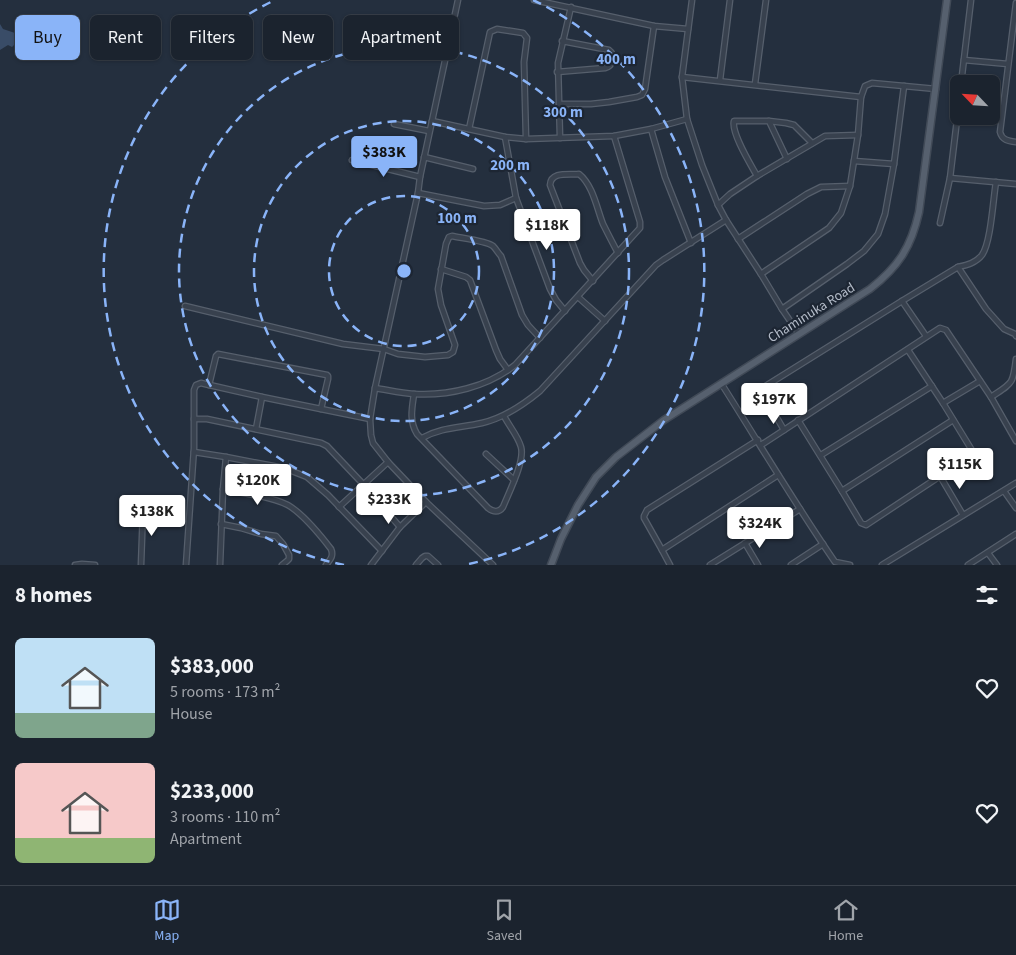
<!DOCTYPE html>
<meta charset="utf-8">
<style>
:root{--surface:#1b232e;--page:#242b36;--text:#f1f3f6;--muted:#a0a4aa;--line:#39404a;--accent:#8ab4f8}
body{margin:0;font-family:"Source Sans 3",sans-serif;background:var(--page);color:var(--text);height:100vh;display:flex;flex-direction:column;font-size:19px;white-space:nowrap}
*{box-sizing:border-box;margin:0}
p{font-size:16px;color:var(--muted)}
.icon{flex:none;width:28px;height:28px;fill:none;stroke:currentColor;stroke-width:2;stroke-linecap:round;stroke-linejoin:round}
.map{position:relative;height:565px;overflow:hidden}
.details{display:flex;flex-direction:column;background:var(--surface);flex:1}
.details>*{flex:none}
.hud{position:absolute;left:15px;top:15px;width:500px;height:45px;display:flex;gap:10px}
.needle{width:32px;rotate:295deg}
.tools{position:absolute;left:950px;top:75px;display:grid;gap:10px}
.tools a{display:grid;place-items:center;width:50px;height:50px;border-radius:8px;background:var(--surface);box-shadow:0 1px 4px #0004,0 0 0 1px var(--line);font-size:25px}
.price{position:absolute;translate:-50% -42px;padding:0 11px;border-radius:5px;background:#fff;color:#222;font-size:16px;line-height:32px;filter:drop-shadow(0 1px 2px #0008)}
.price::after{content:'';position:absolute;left:50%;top:30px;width:15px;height:11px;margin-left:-8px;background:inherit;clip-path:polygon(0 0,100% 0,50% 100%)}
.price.current{background:var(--accent);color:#111}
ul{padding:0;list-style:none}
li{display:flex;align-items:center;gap:15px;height:125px;padding:0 15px}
li span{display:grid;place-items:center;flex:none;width:140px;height:100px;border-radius:8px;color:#555}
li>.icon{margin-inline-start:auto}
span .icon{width:60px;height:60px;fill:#fffc;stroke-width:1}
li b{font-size:21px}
h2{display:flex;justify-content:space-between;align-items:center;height:60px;padding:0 15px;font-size:21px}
.tag{padding:0 18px;border-radius:8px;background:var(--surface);box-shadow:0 1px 4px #0004,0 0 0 1px var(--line);font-size:18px;line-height:45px}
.tag.current{background:var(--accent);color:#111}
.tabs{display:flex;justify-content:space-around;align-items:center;height:70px;border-top:1px solid var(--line);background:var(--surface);font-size:14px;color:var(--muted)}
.tabs a{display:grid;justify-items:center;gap:2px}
.tabs .current{color:var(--accent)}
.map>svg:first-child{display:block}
</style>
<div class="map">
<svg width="1016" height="565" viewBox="0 0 1016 565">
<rect width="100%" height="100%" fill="#242f3e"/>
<polygon fill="#394c67" points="0,24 3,29 15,33 17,39 15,44 12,47 8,45 0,50"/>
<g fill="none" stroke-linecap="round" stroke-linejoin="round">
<defs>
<g id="minor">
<polyline points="458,0 420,177 418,193 375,388 370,419 371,435 373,443 388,462 426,502 493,565"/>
<polyline points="534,0 654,26 688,29"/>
<polyline points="692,0 682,77 687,119 702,165 718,205 726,220 761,274 782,309 799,334"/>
<path d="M1016,3L1000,132C1002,140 1008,141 1016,142"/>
<polyline points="964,60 1008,64"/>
<path d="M557,72L605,68C613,66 616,55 609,50L562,41"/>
<polyline points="682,77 861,97"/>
<polyline points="720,80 730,0"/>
<polyline points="755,84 766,0"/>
<polyline points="961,84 971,0"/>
<polyline points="559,104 591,104 609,102 637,97 642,95 645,89 654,26"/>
<polyline points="432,121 505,137 526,139 614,136 651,129 687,119"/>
<polyline points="769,121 786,123 794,125 812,143"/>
<polyline points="394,124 429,131"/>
<polyline points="469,129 490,32 497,29 517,32 523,33 527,38 524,62 526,139"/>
<polyline points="651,129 665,177 691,243"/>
<polyline points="505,137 516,198 550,289 556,300 565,311"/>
<polyline points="560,138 558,63 571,7"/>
<polyline points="424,157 473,169"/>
<polyline points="352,160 420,177"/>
<polyline points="854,161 894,164"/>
<path d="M757,176C751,165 731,133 734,121H769L787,159"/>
<polyline points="950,178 1016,184"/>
<polyline points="418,193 484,206 500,205 516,198"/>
<polyline points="718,205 730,194 757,176 825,136 858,135"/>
<polyline points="940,223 950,178 959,103"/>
<polyline points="738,239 807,194 821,187 850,186"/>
<path d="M958,267C967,265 976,263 982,255C991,242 993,200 996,182"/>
<polyline points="441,269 466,277 470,280 496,350 500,359 508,370"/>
<polyline points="761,274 829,228 841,213 850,186 858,135 861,97 865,86 872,83 936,89"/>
<path d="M593,281L584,270L580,263L550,185C551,171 569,175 579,174C593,185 597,209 603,224C608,234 613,244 618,253"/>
<polyline points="578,297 605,321"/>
<polyline points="902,301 926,336"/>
<path d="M185,306L343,344L384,349L398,354L425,357L448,355L453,352L455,345L441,305L438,289L446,244L449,237L452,236C461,238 487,241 493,246C496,249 498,253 501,256L522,315L528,325L540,338"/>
<polyline points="782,309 847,264 864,251 878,234 885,214 894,164 904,86"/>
<path d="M721,383C759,443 795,504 835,562L850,565"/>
<polyline points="209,385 216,356 218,354 327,375 328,376 328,379 321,409"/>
<path d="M375,388C388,390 401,393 414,394C449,396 487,387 515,365L640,228V222L614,136"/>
<path d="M414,394C412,408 409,421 417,434L488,508C493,512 499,513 503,507C509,492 525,461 521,447C518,436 509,426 504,416"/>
<path d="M991,397C1012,383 1013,385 1016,359"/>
<polyline points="943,403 980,381"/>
<polyline points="194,419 207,419 321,443 327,446 363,484 400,527"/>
<polyline points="798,420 842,491 861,523 866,525 972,455 973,452 943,403 908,350"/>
<polyline points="256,429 262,397"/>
<polyline points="784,430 763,394 764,387 902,301 958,267 986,309 1004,329 1015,334 1016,336"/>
<path d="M422,438C442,427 460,428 482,423C504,418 523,405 540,391L656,265L663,260L726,220"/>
<polyline points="761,445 940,328 946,330 991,397 1016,441"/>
<polyline points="194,452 226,457 284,468 307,477 328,495 382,551"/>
<polyline points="486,454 514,480"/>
<polyline points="821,455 932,386"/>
<polyline points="940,476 963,515"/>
<path d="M223,489C240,493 277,497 291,507C304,516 321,536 331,549C334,556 330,560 326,565"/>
<polyline points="842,491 953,420"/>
<polyline points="1004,491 1016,508"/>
<polyline points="339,507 388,462"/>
<polyline points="221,524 241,528 261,534 276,536 283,544 289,555 289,559 287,561 282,565"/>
<polyline points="745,543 758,565"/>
<polyline points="662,550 644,518 644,516 647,510 758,440"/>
<polyline points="988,553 997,565"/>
<polyline points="75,565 82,564 95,565"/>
<polyline points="141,565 143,509"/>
<polyline points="186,565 194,448 194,390 196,385 201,383 205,384 262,397 370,419"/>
<polyline points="220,565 223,489 226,457"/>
<polyline points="371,565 400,527 426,502"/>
<polyline points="416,565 422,558 425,556 428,556 438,565"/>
<polyline points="670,565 662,550 778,475"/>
<polyline points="710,565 800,509"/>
<polyline points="791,565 823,544"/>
<polyline points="882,565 1016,483"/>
<polyline points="968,565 1016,534"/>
</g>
<path id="primary" d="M551,565L561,539L578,505L596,477L616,457L664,420L870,289C898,267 911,248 919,212L947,0"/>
</defs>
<use href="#minor" stroke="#565f6c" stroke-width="7"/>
<use href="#primary" stroke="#414a57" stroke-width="9"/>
<use href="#minor" stroke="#38414e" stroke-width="4.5"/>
<use href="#primary" stroke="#56606e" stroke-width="6"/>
</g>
<g fill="none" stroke="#8ab4f8" stroke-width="2.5" stroke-dasharray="9 6">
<circle cx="404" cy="271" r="75"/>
<circle cx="404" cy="271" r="150"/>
<circle cx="404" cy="271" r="225"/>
<path d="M344 565A300 300 0 0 1 275 0M533 0A300 300 0 0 1 464 565"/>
</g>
<g text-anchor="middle" stroke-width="4.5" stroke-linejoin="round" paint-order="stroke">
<g font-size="14" fill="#b4bcc9" stroke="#1d2633">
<text transform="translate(811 312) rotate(-32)" y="5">Chaminuka Road</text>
</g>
</g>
<circle cx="404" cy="271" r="8" fill="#8ab4f8" stroke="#1d2633" stroke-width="2.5"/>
<g font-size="15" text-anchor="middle" font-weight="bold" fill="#8ab4f8" stroke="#1d2633" stroke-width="4.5" stroke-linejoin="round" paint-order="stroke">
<text x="616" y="64">400 m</text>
<text x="563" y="117">300 m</text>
<text x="510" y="170">200 m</text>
<text x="457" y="223">100 m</text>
</g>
</svg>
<div class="tools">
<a><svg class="needle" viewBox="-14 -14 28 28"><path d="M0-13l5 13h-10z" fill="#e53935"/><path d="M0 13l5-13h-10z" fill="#a0a4aa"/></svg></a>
</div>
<b class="price current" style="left:384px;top:178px">$383K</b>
<b class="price" style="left:547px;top:251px">$118K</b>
<b class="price" style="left:774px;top:425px">$197K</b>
<b class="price" style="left:960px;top:490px">$115K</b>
<b class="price" style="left:258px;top:506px">$120K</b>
<b class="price" style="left:389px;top:525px">$233K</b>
<b class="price" style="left:152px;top:537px">$138K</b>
<b class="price" style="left:760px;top:549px">$324K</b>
<div class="hud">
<a class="tag current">Buy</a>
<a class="tag">Rent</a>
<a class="tag">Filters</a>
<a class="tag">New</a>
<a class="tag">Apartment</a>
</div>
</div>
<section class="details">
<h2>8 homes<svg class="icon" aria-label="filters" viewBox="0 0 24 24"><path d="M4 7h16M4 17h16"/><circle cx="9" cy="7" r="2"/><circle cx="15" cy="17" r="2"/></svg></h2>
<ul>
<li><span style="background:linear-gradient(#bfe0f5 75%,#7fa58c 0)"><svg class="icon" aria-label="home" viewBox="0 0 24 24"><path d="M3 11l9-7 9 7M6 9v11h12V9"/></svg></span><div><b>$383,000</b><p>5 rooms · 173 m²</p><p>House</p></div><svg class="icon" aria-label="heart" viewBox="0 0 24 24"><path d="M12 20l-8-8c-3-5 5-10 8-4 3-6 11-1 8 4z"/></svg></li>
<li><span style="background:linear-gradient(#f6c9c9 75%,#8fb573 0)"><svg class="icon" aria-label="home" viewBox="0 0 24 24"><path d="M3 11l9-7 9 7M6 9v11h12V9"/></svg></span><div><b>$233,000</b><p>3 rooms · 110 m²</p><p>Apartment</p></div><svg class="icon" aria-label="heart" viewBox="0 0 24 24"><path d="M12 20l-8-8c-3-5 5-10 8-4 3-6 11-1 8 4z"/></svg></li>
</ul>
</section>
<nav class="tabs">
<a class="current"><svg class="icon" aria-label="map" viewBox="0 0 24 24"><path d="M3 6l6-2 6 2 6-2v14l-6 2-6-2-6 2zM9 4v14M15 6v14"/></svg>Map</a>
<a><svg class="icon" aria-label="saved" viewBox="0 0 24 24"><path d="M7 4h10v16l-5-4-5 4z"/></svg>Saved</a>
<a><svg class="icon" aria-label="home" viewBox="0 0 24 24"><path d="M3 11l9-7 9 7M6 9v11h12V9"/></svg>Home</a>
</nav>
